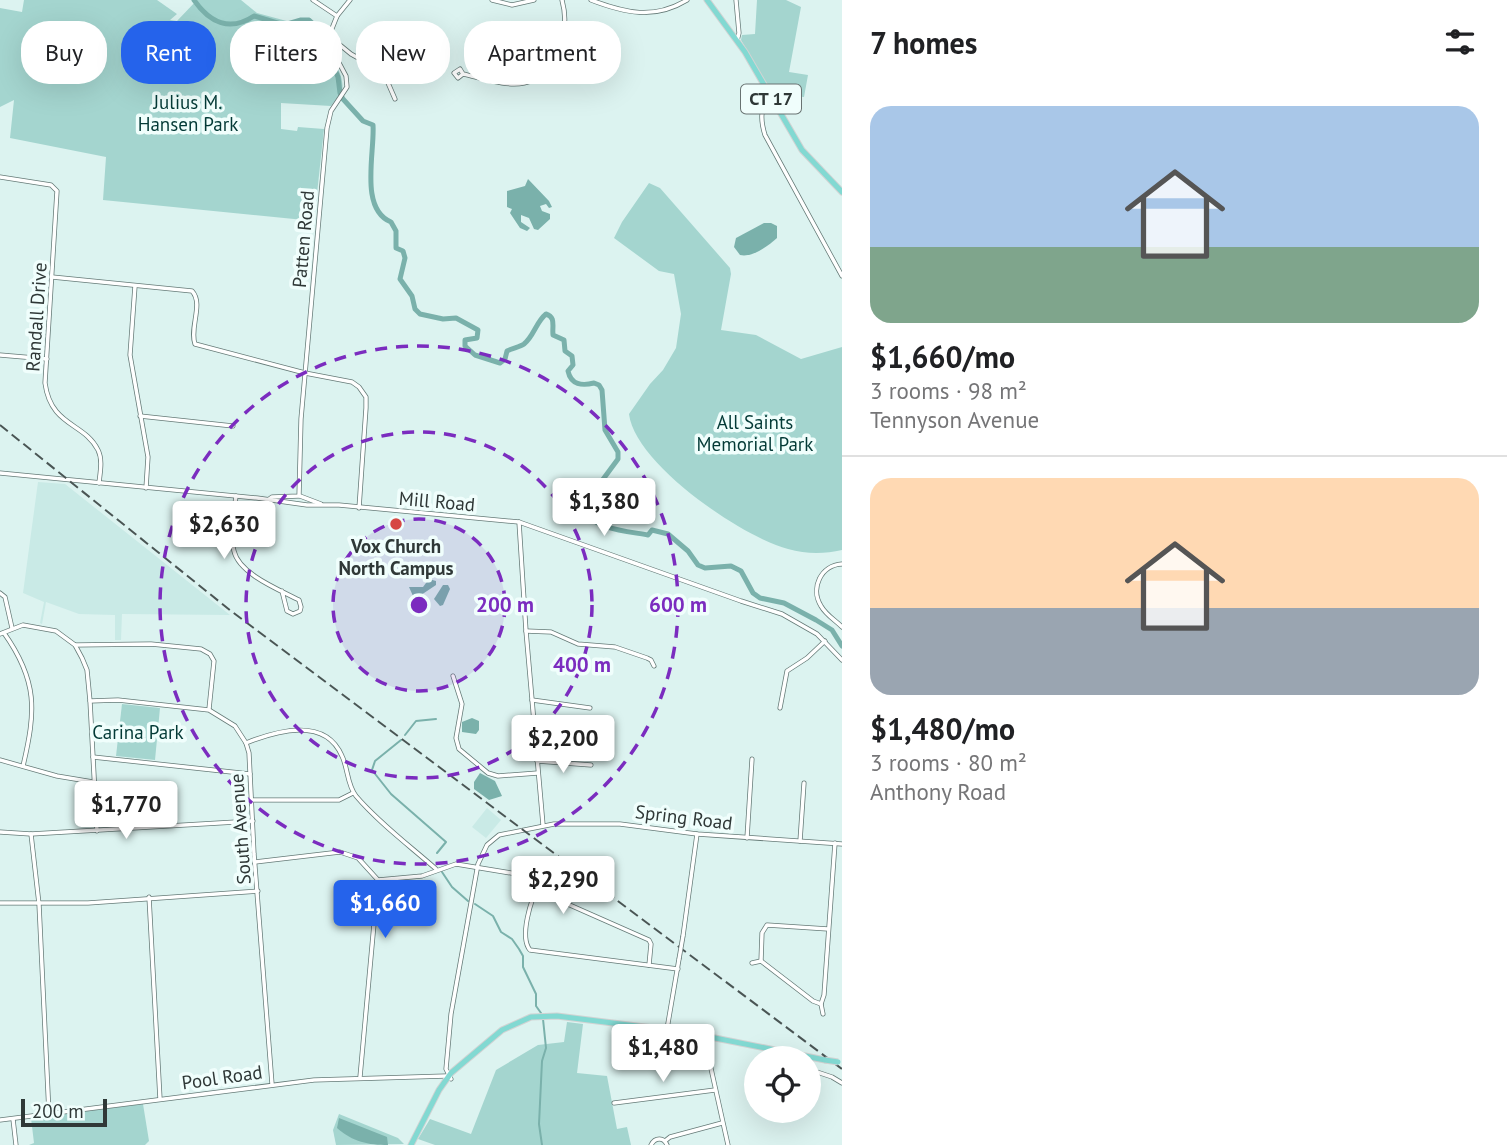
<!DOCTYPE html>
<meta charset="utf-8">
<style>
:root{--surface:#fff;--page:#f6f6f6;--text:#202124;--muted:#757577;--line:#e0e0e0;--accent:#2563eb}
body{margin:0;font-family:"PT Sans",sans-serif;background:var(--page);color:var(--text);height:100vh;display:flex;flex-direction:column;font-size:26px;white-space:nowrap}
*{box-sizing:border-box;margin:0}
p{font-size:23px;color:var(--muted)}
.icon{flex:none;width:38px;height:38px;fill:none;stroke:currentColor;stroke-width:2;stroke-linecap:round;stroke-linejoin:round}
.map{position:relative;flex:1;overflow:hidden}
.details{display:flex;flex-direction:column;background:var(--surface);width:665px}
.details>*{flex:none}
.guide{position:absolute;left:21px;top:21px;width:665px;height:63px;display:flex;gap:14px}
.fabs{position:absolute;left:744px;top:1046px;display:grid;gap:14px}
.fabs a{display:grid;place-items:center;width:77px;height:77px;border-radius:50%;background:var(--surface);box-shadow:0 7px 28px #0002;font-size:35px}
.scale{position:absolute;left:21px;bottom:18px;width:86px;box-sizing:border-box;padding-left:7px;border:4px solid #2f3837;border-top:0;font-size:19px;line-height:24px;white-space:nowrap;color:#2f3837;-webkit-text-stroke:5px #f0fefc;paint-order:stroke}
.price{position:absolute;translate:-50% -60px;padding:0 16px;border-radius:7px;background:#fff;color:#222;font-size:23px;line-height:46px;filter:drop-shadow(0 2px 4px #0008)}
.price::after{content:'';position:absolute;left:50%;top:42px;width:21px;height:16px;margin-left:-10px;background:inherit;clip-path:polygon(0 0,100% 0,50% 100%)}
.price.active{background:var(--accent);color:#fff}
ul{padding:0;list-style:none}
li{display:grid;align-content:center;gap:14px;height:371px;padding:0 28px}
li+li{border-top:2px solid var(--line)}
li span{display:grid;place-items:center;height:217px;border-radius:21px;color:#555}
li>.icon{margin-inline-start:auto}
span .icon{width:126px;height:126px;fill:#fffc;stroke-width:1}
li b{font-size:30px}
h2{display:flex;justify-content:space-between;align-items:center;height:84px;padding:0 28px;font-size:30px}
.pill{padding:0 24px;border-radius:28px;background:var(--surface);box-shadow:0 7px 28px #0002;font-size:24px;line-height:63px}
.pill.active{background:var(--accent);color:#fff}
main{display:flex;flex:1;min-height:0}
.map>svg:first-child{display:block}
</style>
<main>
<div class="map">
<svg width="842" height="1145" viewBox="0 0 842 1145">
<rect width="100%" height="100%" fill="#dcf3f0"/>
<g fill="#c9eae6">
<polygon points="38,482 65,484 230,615 122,614 121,640 115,640 115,615 79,614 46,602 42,624 40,623 44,602 23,593"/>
<polygon points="487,808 501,820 486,838 472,827"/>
</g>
<g fill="#a4d5cf">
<path d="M24,0H157L177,14L170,20L177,21L197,0H241L257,13L294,23L306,19L326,33C323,54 346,69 342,91L331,106L281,103V129L297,131L298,127L324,129L314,221L103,200L106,157L10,138L14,100L0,107V8L22,12Z"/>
<polygon points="757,0 786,0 801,7 789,72 808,75 804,97 779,95 778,103 741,40 742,35 755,34"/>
<path d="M649,183L660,188L730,268L731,274L721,330L756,335L801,359L842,347V550C824,554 806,554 788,549C742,537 635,464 629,414L650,384L663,370L676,348L681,314L674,274L659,271L614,238L622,222Z"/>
<polygon points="122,704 160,708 155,760 116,756"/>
<polygon points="567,1022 583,1024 577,1073 607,1076 617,1129 627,1127 631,1145 435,1145 418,1139 430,1119 471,1134 496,1070 538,1045 564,1042"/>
<polygon points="143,1104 149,1141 145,1145 29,1145 34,1143 31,1118"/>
<polygon points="339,1114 398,1138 404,1144 336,1145 333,1130"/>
</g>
<g fill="#7ab1ab">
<polygon points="528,179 549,201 552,207 549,208 546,204 540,206 542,211 550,214 550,219 538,230 534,229 529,218 521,215 521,222 530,228 527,231 520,228 510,213 512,209 507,207 507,191 525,186"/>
<path d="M764,223H771L777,226V238C768,246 752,258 740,255L734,247L736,238Z"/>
<polygon points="429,579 436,581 436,585 418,597 413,596 409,587 423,587"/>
<polygon points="443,585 448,585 450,589 443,605 440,606 434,599"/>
<polygon points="472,718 479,721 479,730 476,734 462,732 462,722"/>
<polygon points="480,773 495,781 502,796 489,800 474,789 474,782"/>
<path d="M339,1118L387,1137L388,1145C368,1145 353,1142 337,1128Z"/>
</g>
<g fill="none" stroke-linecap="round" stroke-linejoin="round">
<g stroke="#7ab1ab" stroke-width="2">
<polyline points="405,735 416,721 436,719"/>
<polyline points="401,740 375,761 372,770 391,794 446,842 437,853"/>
<polyline points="442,872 452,887 468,901"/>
<polyline points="475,904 493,916 501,932 512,939 519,949 523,956 523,967 536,994 536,1006 541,1013"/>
<polyline points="542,1145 539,1124 542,1061 546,1048 543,1019"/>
</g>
<path stroke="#7ab1ab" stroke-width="5" d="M194,0C210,23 230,32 254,16L284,25L301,20H309L322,32L324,45L338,77L340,93L343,99L363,121L373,125C375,152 359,209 391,222L396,231V248L403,251L405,258L400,279L412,296L415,309L420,314L443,319L456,318L478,330L477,338L465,340V346L475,355L500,363L505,359L507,351C513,348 520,347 524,344C534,336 536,322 546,314C556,317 552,326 553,335L564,340L565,351L572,356L573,365L568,371C571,385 582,386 594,383L599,385L602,390L605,430L618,452V459L584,505L583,511C597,530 626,531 648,535L652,530L668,534L688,551L698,565L705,568L731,566L741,571L753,593L760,598L784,603L816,620L832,630L842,646"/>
<defs>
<g id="minor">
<polyline points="313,0 337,16"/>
<polyline points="492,0 512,5 534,0"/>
<path d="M591,0C625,13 654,20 687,0"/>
<polyline points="736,0 739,33 737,41"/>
<polyline points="329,36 351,54 378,69 385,76 395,99"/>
<path d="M463,74L458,78L454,73L460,69L463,74C506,84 538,99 558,47C565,29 567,19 562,0"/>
<path d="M770,97C759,108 761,122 765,135L842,276"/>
<path d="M0,177L51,185L57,191L45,383C51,427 84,422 98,450C103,460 100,473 99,483"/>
<path d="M52,277L192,291C204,304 189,328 195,344L305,373L352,382L359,387L366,397V408L359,508"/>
<polyline points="135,286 130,355 148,457 146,488"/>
<polyline points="0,355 47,359"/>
<polyline points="140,416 233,426"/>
<polyline points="0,473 257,498 307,505 339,505 519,522 741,601 782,614 817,634 842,660"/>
<path d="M236,496C234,513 229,535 234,551C239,574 280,590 299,600L301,607L300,611L293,614L287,611L282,591"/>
<polyline points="300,496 321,504"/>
<polyline points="268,500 272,497 299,496 301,419 327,128 331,111 347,87 346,76 329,44 329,36 337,16 350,0"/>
<polyline points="519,522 526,631 543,825"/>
<path d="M842,564C821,565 810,588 821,606C826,615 835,620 842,627"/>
<polyline points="0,593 5,597 12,628"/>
<polyline points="526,631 551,632 578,644 615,647 647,658 651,660 654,666"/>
<path d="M4,633C38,681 36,711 23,766"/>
<polyline points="0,634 23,625 56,631 75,645 82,658 87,670 90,701 97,831"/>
<polyline points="75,645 151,644 201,649 210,654 214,661 209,709"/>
<polyline points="453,676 462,704 456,738 459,749 488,773 498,776 538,773"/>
<polyline points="532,700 590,708"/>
<polyline points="90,701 118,700 209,710 235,726 246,743 249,753 254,854 272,1084"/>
<polyline points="780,708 787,671 807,658 825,641"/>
<path d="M246,743C276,731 325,716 342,756C348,768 347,785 356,796C379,823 410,846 436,869"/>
<polyline points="93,757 250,774"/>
<polyline points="0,760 57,776 93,782"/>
<polyline points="537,761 591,765"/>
<polyline points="252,800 339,800 353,793"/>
<polyline points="0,832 31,834 253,821"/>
<polyline points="31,834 39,904 49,1114"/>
<polyline points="747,838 752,759"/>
<polyline points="800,841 804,783"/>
<polyline points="255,862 340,852 358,858 378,880"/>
<path d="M539,885C531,899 519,937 530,950L678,969"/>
<polyline points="149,897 160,1099"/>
<polyline points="0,903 88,903 258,891"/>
<polyline points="683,936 697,834"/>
<polyline points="761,961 762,933 767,925 828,929"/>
<polyline points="752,963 761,961 813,1001 821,1004"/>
<polyline points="823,1014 821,1004 824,995 835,843"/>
<polyline points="667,1029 679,959"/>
<polyline points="704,1037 728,1145"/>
<polyline points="779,1050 780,1059"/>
<polyline points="808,1069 832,1077 842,1083"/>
<polyline points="360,1077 378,880 422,876 456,864 517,874 532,880 563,902 649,940 651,944 649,965"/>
<polyline points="451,1079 446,1069 451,1014 478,864 487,845 499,835 554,824 620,824 697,834 842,844"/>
<polyline points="614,1103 715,1090"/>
<polyline points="13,1119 16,1145"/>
<polyline points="0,1120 314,1080 446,1076"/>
<polyline points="665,1141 670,1137 722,1123"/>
<path d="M651,1145C655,1137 664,1137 667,1145"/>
</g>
<g id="major">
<polyline points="707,0 745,52 802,150 842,192"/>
<polyline points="411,1145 439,1090 451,1073 502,1030 531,1017 557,1016 685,1032 825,1060"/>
</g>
</defs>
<use href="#minor" stroke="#657a77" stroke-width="5"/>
<use href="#major" stroke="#d1d3d3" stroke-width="7"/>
<use href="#minor" stroke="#fff" stroke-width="3.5"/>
<use href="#major" stroke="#82d9d2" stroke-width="5"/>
<polyline stroke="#4a5554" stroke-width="2" stroke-dasharray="10 5" stroke-linecap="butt" points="0,425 231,611 842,1069"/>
<defs>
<polyline id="minor-bridge" points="679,959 683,936"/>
<polyline id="major-bridge" points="825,1060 838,1062"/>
</defs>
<use href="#minor-bridge" stroke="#657a77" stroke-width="5" stroke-linecap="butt"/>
<use href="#major-bridge" stroke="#d1d3d3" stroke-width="7" stroke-linecap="butt"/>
<use href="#minor-bridge" stroke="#fff" stroke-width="3.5"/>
<use href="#major-bridge" stroke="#82d9d2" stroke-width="5"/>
</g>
<circle cx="419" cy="605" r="86" fill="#7b2cbf" fill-opacity=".12"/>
<g fill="none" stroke="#7b2cbf" stroke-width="3.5" stroke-dasharray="12 9">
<circle cx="419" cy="605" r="86"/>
<circle cx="419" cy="605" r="173"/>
<circle cx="419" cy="605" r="259"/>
</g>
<circle fill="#d64742" stroke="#f0fefc" stroke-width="2.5" cx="396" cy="524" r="7"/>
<g text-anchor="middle" stroke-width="7" stroke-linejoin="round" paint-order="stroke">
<rect fill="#f0fefc" stroke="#697372" stroke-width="2" x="741" y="84.5" width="60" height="29" rx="5"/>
<g font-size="18" font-weight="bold" fill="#2f3837">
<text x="771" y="105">CT 17</text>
</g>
<g font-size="19" fill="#033a36" stroke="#f0fefc">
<text x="188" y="109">Julius M.<tspan x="188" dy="22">Hansen Park</tspan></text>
<text x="755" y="429">All Saints<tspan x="755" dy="22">Memorial Park</tspan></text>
<text x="138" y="739">Carina Park</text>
</g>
<g font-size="19" fill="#2f3837" stroke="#f0fefc">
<text transform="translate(303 239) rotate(-85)" y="7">Patten Road</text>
<text transform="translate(36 317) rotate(-86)" y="7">Randall Drive</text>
<text transform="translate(437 501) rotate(5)" y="7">Mill Road</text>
<text transform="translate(684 817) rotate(7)" y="7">Spring Road</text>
<text transform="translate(240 829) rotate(-94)" y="7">South Avenue</text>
<text transform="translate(222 1077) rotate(-8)" y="7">Pool Road</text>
</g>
<g font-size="19" font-weight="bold" fill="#2f3837" stroke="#f0fefc">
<text x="396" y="553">Vox Church<tspan x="396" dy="22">North Campus</tspan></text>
</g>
</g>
<circle cx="419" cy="605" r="10" fill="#7b2cbf" stroke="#f0fefc" stroke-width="3.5"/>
<g font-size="21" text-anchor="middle" font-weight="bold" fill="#7b2cbf" stroke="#f0fefc" stroke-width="7" stroke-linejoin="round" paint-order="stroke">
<text x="505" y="612">200 m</text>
<text x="678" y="612">600 m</text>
<text x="582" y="672">400 m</text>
</g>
</svg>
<div class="fabs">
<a><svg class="icon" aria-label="locate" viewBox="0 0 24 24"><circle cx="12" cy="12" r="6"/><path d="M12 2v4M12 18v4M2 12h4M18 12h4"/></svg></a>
</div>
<div class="scale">200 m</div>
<b class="price" style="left:604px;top:538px">$1,380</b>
<b class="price" style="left:224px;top:561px">$2,630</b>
<b class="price" style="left:563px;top:775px">$2,200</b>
<b class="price" style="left:126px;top:841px">$1,770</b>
<b class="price" style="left:563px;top:916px">$2,290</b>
<b class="price active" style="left:385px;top:940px">$1,660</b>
<b class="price" style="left:663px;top:1084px">$1,480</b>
<div class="guide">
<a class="pill">Buy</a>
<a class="pill active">Rent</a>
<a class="pill">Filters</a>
<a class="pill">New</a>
<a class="pill">Apartment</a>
</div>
</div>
<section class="details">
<h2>7 homes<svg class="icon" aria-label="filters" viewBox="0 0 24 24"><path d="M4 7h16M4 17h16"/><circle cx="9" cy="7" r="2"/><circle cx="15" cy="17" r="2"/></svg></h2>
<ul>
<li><span style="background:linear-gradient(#a9c7e8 65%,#7fa58c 0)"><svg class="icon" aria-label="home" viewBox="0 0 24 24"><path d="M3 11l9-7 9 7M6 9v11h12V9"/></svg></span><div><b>$1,660/mo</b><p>3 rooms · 98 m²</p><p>Tennyson Avenue</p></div></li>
<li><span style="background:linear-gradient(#ffd9b3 60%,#9aa5b1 0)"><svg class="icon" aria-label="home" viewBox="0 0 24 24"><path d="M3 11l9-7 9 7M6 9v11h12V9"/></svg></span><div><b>$1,480/mo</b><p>3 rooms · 80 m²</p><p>Anthony Road</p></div></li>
</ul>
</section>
</main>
